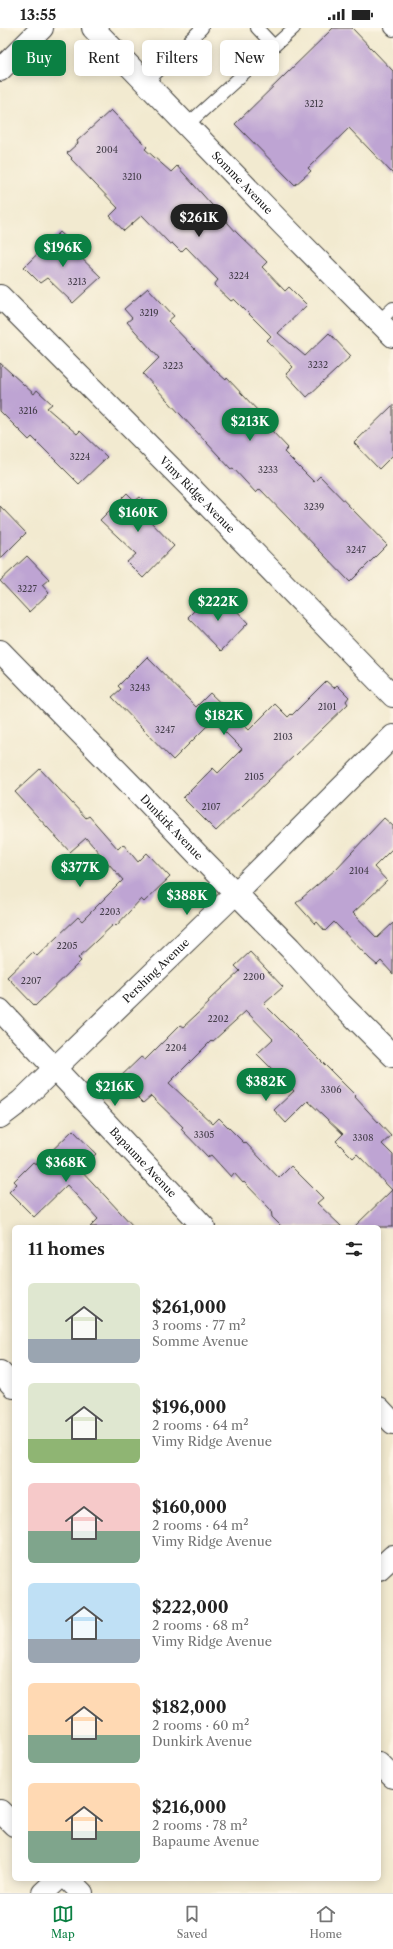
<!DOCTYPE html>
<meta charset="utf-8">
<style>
:root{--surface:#fff;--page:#f2f2f2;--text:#222;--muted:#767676;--line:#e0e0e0;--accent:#0b8043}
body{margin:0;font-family:"Libre Caslon Text",serif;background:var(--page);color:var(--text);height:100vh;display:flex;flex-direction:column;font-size:15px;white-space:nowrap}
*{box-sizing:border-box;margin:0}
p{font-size:13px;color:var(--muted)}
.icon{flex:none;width:22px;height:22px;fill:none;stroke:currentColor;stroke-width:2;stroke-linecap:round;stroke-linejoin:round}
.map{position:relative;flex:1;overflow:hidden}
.panel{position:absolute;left:12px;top:1197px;width:369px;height:656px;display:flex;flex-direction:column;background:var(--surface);border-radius:6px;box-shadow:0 2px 10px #0003}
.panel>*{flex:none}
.hud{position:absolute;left:12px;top:12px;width:369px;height:36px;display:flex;gap:8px}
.price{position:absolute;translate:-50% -34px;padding:0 9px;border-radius:14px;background:var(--accent);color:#fff;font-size:13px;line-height:26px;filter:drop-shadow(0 1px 2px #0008)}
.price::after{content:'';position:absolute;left:50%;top:24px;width:12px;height:9px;margin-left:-6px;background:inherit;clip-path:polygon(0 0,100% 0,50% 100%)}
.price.on{background:#222;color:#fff}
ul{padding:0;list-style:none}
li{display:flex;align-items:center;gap:12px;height:100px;padding:0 16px}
li span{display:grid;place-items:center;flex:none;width:112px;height:80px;border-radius:6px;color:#555}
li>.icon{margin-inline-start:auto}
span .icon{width:48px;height:48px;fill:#fffc;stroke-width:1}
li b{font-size:17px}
h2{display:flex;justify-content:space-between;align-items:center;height:48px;padding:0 16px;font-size:17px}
.tag{padding:0 14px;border-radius:6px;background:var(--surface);box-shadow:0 2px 10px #0003;font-size:14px;line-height:36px}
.tag.on{background:var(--accent);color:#fff}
.status{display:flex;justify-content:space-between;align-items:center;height:28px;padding:0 20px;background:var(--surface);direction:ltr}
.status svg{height:11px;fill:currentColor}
.tabs{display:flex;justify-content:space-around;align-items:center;height:56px;border-top:1px solid var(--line);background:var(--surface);font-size:11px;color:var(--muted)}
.tabs a{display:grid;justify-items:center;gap:2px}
.tabs .on{color:var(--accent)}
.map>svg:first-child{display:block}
</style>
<div class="status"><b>13:55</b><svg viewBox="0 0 49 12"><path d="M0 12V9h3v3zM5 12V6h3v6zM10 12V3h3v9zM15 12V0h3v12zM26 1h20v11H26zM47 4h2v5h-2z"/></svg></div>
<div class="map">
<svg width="393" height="1865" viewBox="0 0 393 1865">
<rect width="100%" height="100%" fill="#fcf5e5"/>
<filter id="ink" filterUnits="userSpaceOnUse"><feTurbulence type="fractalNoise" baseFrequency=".025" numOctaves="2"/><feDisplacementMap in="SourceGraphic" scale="8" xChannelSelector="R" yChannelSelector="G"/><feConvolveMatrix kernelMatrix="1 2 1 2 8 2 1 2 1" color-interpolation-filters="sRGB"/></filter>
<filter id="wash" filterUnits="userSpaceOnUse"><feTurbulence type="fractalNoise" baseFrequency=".012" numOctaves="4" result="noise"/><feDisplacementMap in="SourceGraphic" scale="16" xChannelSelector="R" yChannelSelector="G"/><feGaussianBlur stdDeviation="0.9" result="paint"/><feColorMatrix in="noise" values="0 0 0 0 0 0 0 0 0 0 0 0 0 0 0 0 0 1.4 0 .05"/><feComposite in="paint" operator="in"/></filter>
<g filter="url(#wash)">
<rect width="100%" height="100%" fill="#f2ead0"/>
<g id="blocks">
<g fill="#bea4d3">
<polygon points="333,0 352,0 393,43 393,146 349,100 308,140 311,143 295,157 235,96"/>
<polygon points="111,82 147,119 145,121 171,144 177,138 237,205 267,234 262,239 285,263 289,259 307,277 278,305 305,328 329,305 351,328 307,369 286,346 293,339 267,312 271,308 234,271 231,273 214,257 218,252 186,219 181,224 172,215 170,216 142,187 124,203 110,188 118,180 71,131 72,130 67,125 78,115 77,113"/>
<polygon points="60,204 77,220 74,223 101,249 73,275 47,250 40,255 24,239"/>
<polygon points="148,260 174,288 168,293 217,344 226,352 227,350 275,401 272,403 288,420 284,424 314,454 320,448 387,517 350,554 260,461 256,465 233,440 231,441 143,346 159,330 127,294 132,290 124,281"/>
<polygon points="0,335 34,366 37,362 52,376 47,380 77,406 80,403 107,429 79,456 32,409 29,412 0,383"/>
<polygon points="393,377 393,427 379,441 354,415"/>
<polygon points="127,465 135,473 140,469 154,482 149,487 152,489 149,492 174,518 143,550 127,534 136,526 100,492"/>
<polygon points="0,478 26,505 0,531"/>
<polygon points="27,528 49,551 42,557 49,565 29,584 0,553"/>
<polygon points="207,570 216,579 226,571 248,595 221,623 188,589"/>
<polygon points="147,629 196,679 210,665 249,702 275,676 288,689 291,686 292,687 326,653 334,660 337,657 349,669 346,673 348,676 216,803 183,770 213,740 218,745 242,721 213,692 173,732 112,669 121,661 118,658"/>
<polygon points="40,741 86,790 89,788 118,821 123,816 138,834 147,825 170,849 144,874 141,871 116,898 114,896 78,930 81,933 35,978 7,949 33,924 37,928 78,889 82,893 123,852 86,810 70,824 15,764"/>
<polygon points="384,790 393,798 393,820 374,839 387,853 353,885 377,910 393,895 393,946 381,933 377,937 370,931 334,894 325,903 317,894 315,896 296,875 335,842"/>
<polygon points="250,924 283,959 264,976 356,1068 355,1069 391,1108 382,1116 393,1127 393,1199 354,1199 392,1162 357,1126 353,1130 336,1113 343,1106 308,1073 286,1095 274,1082 294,1063 257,1026 273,1011 246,983 212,1014 211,1013 169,1055 213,1096 219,1090 244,1115 245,1114 279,1150 291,1138 323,1170 317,1175 342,1199 282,1199 272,1189 271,1182 244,1154 243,1155 234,1145 231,1149 211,1127 208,1129 181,1101 183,1099 151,1068 143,1075 137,1069 135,1071 117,1052 141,1029 145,1032 180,997 183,999 209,975 208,973 240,943 235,938"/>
<polygon points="73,1102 96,1126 80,1141 134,1199 90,1199 98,1191 67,1157 34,1189 9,1164 17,1156 14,1153 33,1134 37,1137"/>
</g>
</g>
</g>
<g filter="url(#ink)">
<use href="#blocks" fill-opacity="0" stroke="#3c3b37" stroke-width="1"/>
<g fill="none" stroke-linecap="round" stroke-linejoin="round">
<defs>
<g id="service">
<polyline points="257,0 274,18"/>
<polyline points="391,0 393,2"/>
<polyline points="146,55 202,0"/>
<polyline points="187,97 294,0"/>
<polyline points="378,294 393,280"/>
</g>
<g id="minor">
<path id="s1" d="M93,0L284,198L393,308"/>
<path id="s2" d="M0,268L194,463L393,668"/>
<path id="s3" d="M0,623L141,767L199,828L290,920L341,976L393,1028"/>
<path id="s4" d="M0,982L204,1199"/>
<path id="s5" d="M0,1089L21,1073L236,865L393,708"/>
<polyline points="0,1344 14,1359"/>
<polyline points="379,1380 393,1395"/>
<polyline points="379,1541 393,1528"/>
<polyline points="379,1735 393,1749"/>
<polyline points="0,1783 14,1797"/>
<polyline points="68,1851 82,1865"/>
<polyline points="43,1865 58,1851"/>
</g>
<polyline id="primary" points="0,42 42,0"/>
</defs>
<use href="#service" stroke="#3c3b37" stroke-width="14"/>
<use href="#minor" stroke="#3c3b37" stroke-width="24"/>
<use href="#primary" stroke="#3c3b37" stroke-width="24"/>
<use href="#service" stroke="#fff" stroke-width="12"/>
<use href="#minor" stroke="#fff" stroke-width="22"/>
<use href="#primary" stroke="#fff" stroke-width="22"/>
</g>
</g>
<g text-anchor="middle" stroke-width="3" stroke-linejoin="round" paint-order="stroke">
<g font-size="9" fill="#443e4a">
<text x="314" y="79">3212</text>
<text x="107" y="125">2004</text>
<text x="132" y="152">3210</text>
<text x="239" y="251">3224</text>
<text x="77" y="257">3213</text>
<text x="149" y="288">3219</text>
<text x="318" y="340">3232</text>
<text x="173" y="341">3223</text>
<text x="28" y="386">3216</text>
<text x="80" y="432">3224</text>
<text x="268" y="445">3233</text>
<text x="314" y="482">3239</text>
<text x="356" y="525">3247</text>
<text x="27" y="564">3227</text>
<text x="140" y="663">3243</text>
<text x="327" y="682">2101</text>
<text x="165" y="705">3247</text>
<text x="283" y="712">2103</text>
<text x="254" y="752">2105</text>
<text x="211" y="782">2107</text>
<text x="359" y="846">2104</text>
<text x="110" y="887">2203</text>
<text x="67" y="921">2205</text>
<text x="254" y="952">2200</text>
<text x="31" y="956">2207</text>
<text x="218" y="994">2202</text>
<text x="176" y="1023">2204</text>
<text x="331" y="1065">3306</text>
<text x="204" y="1110">3305</text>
<text x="363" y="1113">3308</text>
</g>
<g font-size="11" fill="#1c1c1c" stroke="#fcf5e5">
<text dy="4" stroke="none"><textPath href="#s1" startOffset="215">Somme Avenue</textPath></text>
<text dy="4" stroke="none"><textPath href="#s2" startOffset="280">Vimy Ridge Avenue</textPath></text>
<text dy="4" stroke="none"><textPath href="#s3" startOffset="246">Dunkirk Avenue</textPath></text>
<text dy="4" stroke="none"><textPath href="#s5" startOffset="214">Pershing Avenue</textPath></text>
<text dy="4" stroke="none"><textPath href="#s4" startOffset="209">Bapaume Avenue</textPath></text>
</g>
</g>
</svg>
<b class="price on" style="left:199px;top:210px">$261K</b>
<b class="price" style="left:63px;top:240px">$196K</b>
<b class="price" style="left:250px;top:414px">$213K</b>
<b class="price" style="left:138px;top:505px">$160K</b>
<b class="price" style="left:218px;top:594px">$222K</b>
<b class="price" style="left:224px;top:708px">$182K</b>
<b class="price" style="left:80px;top:860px">$377K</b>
<b class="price" style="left:187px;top:888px">$388K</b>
<b class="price" style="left:266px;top:1074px">$382K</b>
<b class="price" style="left:115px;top:1079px">$216K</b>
<b class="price" style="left:66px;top:1155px">$368K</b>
<div class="hud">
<a class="tag on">Buy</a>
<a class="tag">Rent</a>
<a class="tag">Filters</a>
<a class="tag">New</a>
</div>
<section class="panel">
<h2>11 homes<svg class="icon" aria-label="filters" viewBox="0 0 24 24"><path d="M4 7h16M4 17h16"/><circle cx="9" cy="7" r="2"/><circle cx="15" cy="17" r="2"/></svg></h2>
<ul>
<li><span style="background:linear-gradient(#dfe7d0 70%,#9aa5b1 0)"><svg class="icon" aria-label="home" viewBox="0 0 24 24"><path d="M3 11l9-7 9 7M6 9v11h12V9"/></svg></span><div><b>$261,000</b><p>3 rooms · 77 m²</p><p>Somme Avenue</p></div></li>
<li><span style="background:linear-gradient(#dfe7d0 70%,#8fb573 0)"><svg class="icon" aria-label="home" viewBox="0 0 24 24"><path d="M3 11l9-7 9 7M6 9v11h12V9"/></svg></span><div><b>$196,000</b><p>2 rooms · 64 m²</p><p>Vimy Ridge Avenue</p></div></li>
<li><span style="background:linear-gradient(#f6c9c9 60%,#7fa58c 0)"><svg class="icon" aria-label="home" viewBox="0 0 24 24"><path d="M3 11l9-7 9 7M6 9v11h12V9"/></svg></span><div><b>$160,000</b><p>2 rooms · 64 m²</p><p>Vimy Ridge Avenue</p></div></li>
<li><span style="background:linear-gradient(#bfe0f5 70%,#9aa5b1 0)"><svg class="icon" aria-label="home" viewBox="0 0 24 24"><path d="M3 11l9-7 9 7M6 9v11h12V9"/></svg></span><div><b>$222,000</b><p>2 rooms · 68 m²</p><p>Vimy Ridge Avenue</p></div></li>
<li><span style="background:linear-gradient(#ffd9b3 65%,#7fa58c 0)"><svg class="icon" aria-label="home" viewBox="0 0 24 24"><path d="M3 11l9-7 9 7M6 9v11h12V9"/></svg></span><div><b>$182,000</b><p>2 rooms · 60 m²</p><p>Dunkirk Avenue</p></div></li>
<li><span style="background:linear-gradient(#ffd9b3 60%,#7fa58c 0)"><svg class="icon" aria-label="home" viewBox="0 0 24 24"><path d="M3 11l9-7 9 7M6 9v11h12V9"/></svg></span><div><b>$216,000</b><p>2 rooms · 78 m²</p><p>Bapaume Avenue</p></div></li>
</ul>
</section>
</div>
<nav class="tabs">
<a class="on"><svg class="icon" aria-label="map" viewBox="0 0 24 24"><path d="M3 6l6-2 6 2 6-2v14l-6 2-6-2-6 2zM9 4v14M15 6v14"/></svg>Map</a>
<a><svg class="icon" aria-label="saved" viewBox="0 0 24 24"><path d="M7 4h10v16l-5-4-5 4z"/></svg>Saved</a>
<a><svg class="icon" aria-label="home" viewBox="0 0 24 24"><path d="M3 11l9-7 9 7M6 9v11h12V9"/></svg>Home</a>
</nav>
